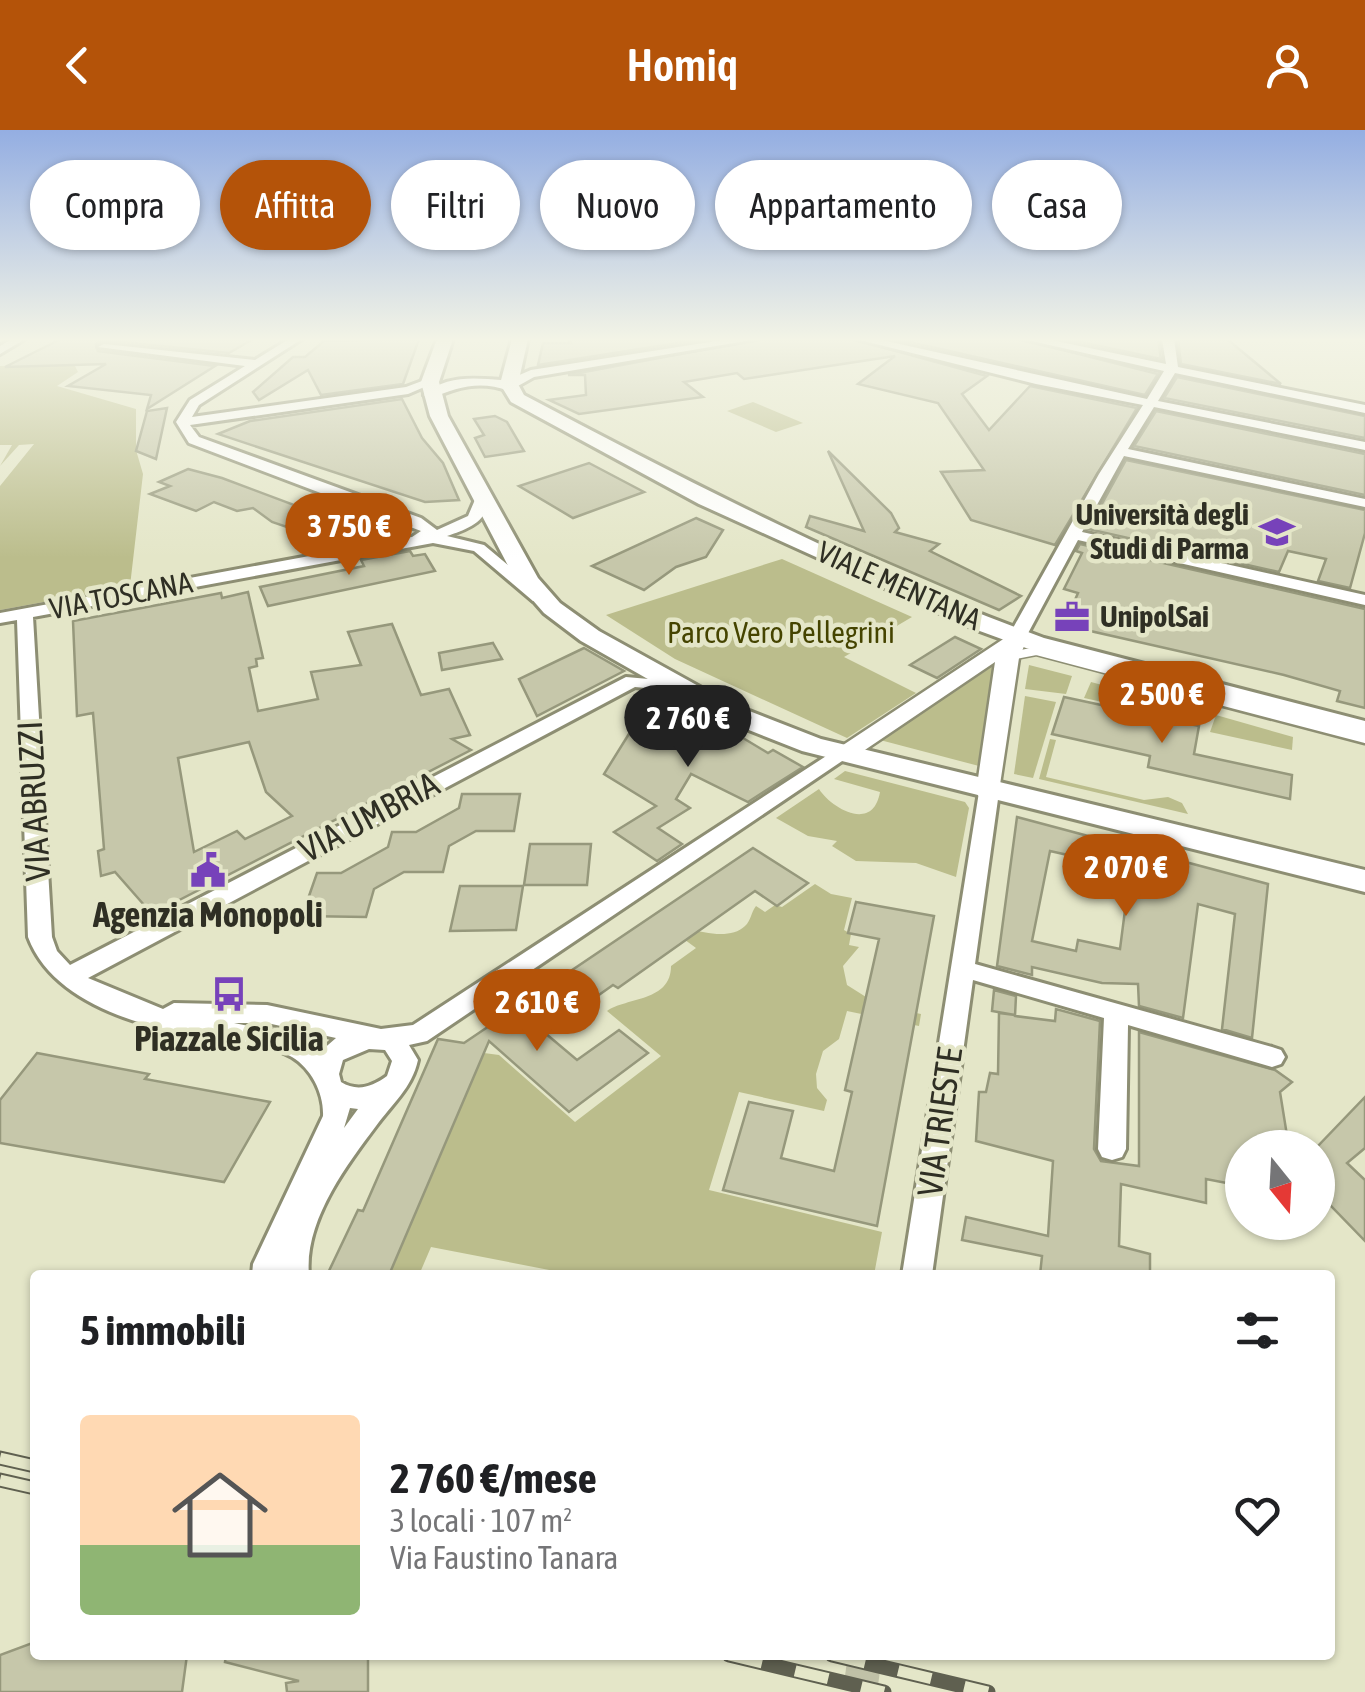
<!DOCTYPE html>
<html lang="it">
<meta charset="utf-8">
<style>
:root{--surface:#fff;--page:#f6f6f6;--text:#202124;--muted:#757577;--line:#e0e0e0;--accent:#b45309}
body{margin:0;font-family:"Asap Condensed",sans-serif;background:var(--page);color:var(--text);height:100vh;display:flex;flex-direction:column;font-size:38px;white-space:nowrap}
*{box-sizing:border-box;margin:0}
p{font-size:32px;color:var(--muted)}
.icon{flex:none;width:55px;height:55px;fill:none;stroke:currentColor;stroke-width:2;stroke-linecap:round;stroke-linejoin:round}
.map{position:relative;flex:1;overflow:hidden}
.details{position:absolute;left:30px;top:1140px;width:1305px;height:390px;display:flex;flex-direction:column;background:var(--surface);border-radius:10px;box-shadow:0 2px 8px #0004}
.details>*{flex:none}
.top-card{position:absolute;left:30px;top:30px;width:1305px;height:90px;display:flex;gap:20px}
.needle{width:65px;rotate:162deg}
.buttons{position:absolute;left:1225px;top:1000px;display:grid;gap:20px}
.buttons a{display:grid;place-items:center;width:110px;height:110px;border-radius:50%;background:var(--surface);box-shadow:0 2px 8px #0004;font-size:50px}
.price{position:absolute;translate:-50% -85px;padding:0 22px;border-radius:35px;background:var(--accent);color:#fff;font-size:32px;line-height:65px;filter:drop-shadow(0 2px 5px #0008)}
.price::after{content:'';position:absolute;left:50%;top:60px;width:30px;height:22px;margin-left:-15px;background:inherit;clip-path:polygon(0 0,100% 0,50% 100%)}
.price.selected{background:#222;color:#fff}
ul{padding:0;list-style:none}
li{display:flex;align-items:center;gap:30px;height:250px;padding:0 50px}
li+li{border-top:2px solid var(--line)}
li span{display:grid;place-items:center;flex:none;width:280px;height:200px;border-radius:10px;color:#555}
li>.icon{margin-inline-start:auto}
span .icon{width:120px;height:120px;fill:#fffc;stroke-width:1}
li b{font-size:42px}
h2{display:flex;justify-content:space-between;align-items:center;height:120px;padding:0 50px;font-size:42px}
.tag{padding:0 35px;border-radius:45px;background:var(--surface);box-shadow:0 2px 8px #0004;font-size:35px;line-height:90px}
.tag.selected{background:var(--accent);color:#fff}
header{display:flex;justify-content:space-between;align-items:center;height:130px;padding:0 50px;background:var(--accent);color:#fff;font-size:45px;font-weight:600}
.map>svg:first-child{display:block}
</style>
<header><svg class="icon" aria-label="back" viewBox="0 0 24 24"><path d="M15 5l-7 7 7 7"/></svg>Homiq<svg class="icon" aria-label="person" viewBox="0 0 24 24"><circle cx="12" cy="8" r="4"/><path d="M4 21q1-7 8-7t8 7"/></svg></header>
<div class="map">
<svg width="1365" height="1562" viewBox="0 0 1365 1562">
<rect width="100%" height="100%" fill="#e4e6c8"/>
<g fill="#bbbd8c">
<polygon points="0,236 75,236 78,242 57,256 136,279 136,320 143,344 130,456 0,480 0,356 34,314 19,315 0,336 12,315 0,315"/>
<polygon points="753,272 803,293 776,302 727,281"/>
<polygon points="782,429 912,487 844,527 916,563 847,608 675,529 606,485"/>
<polygon points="1029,535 1072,546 1066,564 1025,559"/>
<polygon points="993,536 979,636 880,610"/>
<polygon points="1091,552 1183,577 1181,589 1084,568"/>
<polygon points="1025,566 1056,572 1033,648 1014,644"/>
<polygon points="1216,585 1293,607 1292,620 1210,602"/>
<polygon points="1050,609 1056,610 1046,647 1144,670 1168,667 1182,673 1188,684 1039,649"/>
<path d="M845,641L965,672L969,678L956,747L916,733L856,731L832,716L837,711L808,706L776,688L819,659C831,678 873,703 880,662L834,649Z"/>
<path d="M815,754L831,764L852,768L844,800L851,804L849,815L859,817L843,836L847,855L866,867L867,873L921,884L919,896L847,881L839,909L823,921L816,944L817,958L827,970L824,981L739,962L709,1060L882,1102L874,1145H575L431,1117L419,1145H389L484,923L499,925L575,992L661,926L607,881C627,867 671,872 671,836L696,818L658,790C681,795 725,815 745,796C751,791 751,782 756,776L765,782L775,775L782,777Z"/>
</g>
<g fill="#c6c7aa" stroke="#96987c" stroke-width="2.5" fill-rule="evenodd">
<polygon points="61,209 253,209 229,223 104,210 96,214 98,221 215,236 147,279 151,265 68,256 106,234 5,237"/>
<polygon points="419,209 403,254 321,265 308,240 259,270 253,262 293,227 305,227 324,211"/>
<polygon points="568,209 703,209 538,235 543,213 571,213"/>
<polygon points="761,209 852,209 987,246 962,264 989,300 1030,256 1137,278 1055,415 971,390 941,342 984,340 938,273 858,254 895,226 744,249 737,243 684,252 703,267 579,284 549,270 586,265 585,245 568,245"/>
<polygon points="896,209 1019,209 1158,244 1145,265"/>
<polygon points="1066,209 1158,209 1161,229"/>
<polygon points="1178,209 1227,209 1281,254 1181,234"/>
<polygon points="1177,247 1365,286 1365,308 1164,268"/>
<polygon points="402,269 422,308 443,333 459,370 425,372 218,304 250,291"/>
<polygon points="167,278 156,329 136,321 147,281"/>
<polygon points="1156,281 1365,324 1365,365 1134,316"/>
<polygon points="495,286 507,292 524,321 485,327 475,308 484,305 474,289"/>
<polygon points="828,321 891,383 899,398 895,402 939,414 930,421 1021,466 999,480 806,397 810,386 864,401"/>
<polygon points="1126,330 1365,380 1365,403 1350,458 1318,451 1326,429 1288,421 1279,442 1088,399"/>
<polygon points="589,333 644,362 573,388 519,356"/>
<polygon points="188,339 222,348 342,393 316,407 272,392 253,378 237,381 214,372 196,381 150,364 170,356 159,352"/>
<polygon points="696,388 723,400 706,427 676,437 644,460 592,436"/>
<polygon points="393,396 400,405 353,414 348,403"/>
<polygon points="1080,414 1365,479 1365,578 1337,571 1340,561 1284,545 1064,495 1078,463 1064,459 1082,423 1076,421"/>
<polygon points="410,421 413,426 425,424 435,441 268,476 260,457 364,436 361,430"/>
<path d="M248,462L263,528L256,529L257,536L249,538L258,581L318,569L311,542L361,535L348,502L392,494L421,565L449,559L470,605L452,609L471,620L152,784L115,742L101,746L98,721L104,719L93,583L77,586L73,491L221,463L222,468ZM249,612L266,662L292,686L245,709L237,701L194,722L178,628Z"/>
<polygon points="955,507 981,519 937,548 910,535"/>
<polygon points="493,513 502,529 442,540 439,523"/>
<polygon points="584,518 624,541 537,586 519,549"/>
<polygon points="1064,567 1199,596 1194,624 1292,645 1290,669 1148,637 1150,626 1052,604"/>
<polygon points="691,578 731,597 728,599 768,623 773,620 803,637 748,672 691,644 676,669 690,678 658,698 682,714 657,731 614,702 656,676 604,644 632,599 662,581 683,583"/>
<polygon points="462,664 520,664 514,701 476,701 449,716 443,742 404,742 374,759 366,787 302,786 317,743 341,743 388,717 392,702 416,702 459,678"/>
<path d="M1017,687L1268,754L1252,908L1222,899L1235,784L1198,774L1183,888L1139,876L1138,854L1102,853L1032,837V845L997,836ZM1050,721L1090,730L1086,748L1128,757L1120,819L1078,810L1076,821L1032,811Z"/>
<polygon points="530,714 591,714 587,755 524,755"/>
<polygon points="753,718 808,753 777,776 755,761 618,858 613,855 545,903 577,930 619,900 648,923 569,982 489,911 389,1145 327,1145 358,1080 363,1081 438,909 464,913"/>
<polygon points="460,756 523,756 516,800 450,801"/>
<polygon points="856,772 934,786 877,1096 723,1060 749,972 793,981 781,1028 834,1041 852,962 845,960 879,809 848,803"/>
<polygon points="994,860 1016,866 1015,886 1055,891 1056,879 1100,891 1094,1019 1101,1031 1139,1036 1139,902 1275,940 1292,952 1280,962 1289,1018 1242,1018 1242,1056 1206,1049 1206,1073 1121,1054 1119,1116 1150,1124 1150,1145 1040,1145 1042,1126 962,1110 966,1087 1048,1106 1053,1031 976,1011 979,962 986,962 990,943 998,944 999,883 1015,885 992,881"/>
<polygon points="37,923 149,944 145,949 270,972 224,1052 0,1013 0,970"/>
<polygon points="1365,967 1365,1018 1347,1033 1365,1050 1365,1111 1328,1073 1318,1071 1318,1016"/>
<polygon points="35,1512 35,1525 187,1525 182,1562 0,1562 0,1525"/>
<polygon points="226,1525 354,1525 368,1529 368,1562 287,1562 286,1553 299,1551 225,1532"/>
</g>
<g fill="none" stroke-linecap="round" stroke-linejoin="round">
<polyline stroke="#c0c1a7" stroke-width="34" stroke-dasharray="34 16" stroke-linecap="butt" points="860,1562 865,1525"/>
<defs>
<polyline id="service-far1" points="1011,526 1036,521 1206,566"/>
<polyline id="service" points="1197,564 1365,608"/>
<g id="minor">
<polygon points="12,209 25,209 0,224 0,216"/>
<path d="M289,209H302L199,275L192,287L406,257L430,248L436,252L408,264L190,295L199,307L421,388L437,400L468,386L477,365H487C492,390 468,399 447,406L484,415L547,468L533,471L474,421L433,413L33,487L52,807L57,821L70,835L626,547L683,552V560L677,561L635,557L88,848L163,879L174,873L267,875L381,899L413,895L837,619L844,617L854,623L427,911L409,915L418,930C412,958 392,974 376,996C345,1037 304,1092 309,1145H252L253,1134L323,986C324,964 312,939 292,927C268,913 237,913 209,908C144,898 53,874 28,807L17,490L0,493V483L412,407L421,401L189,313L176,292L190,270L245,236L98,217L104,214L255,230ZM234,893H267L336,908L321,921L288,904ZM369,919L385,920L392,931L387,946C372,957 357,962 341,952L339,944L343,930ZM350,978L358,979L344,998Z"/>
<path d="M729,209H757L534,247L509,261C480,250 457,257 430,269L424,265C445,245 474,248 501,250C510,250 521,244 531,240Z"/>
<polygon points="856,209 877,209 1147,269 1164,241 1023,209 1046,209 1166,234 1162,209 1174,209 1178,237 1365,275 1365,283 1175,243 1158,271 1365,312 1365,320 1154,277 1128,319 1365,369 1365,377 1124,326 1082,402 1365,465 1365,475 1078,410 1026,507 1017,512 1011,511 1008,507 1099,344 1143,275 1036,254"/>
<polygon points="989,656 999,662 975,834 1272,917 1281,920 1285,927 1281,934 1272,937 1128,895 1126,1019 1122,1027 1112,1030 1102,1027 1098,1019 1104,888 973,850 932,1145 902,1145 979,662"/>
</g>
<polygon id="tertiary" points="1017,500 1028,507 1019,528 998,668 980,668 976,662 995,532 853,628 835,628 831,623"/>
<g id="secondary">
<polygon points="437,209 453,209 439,252 448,286 538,448 560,473 599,501 729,573 821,609 1365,740 1365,762 802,621 711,585 581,511 544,483 516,451 430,286 421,252"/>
<path d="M512,209H528L518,254L524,265C692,354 864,442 1044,508L1365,591V607L1026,518L977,500L699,374L511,272L500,254Z"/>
</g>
</defs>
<use href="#service-far1" stroke="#8d8e73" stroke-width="11"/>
<use href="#service" stroke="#8d8e73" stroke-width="15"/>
<use href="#minor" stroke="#8d8e73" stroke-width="6"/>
<use href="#tertiary" stroke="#8d8e73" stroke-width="5"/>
<use href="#secondary" stroke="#8d8e73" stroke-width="6"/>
<use href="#service-far1" stroke="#fff" stroke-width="8"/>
<use href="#service" stroke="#fff" stroke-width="10"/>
<use href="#minor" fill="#fff" fill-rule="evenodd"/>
<use href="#tertiary" fill="#fff" fill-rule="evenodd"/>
<use href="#secondary" fill="#fff" fill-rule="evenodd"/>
<defs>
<g id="rail">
<polyline points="0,1328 35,1336"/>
<polyline points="0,1350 35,1358"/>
<polyline points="729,1525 884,1562"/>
<polyline points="832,1525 988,1562"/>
</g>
</defs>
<use href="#rail" stroke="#5f6050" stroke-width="15"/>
<use href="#rail" stroke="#e4e6c8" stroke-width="11" stroke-dasharray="34" stroke-linecap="butt"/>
</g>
<linearGradient id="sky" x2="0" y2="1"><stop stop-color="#94aee2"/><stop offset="0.49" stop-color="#f3f4e6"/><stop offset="1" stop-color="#f3f4e6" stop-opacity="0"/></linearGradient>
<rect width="1365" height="428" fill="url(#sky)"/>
<defs>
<symbol id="university-bare" viewBox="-9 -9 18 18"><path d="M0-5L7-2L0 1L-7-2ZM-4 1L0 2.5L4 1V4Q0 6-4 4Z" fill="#7742ba" stroke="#e4e6c8" stroke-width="2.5" paint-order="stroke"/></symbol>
<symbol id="office-bare" viewBox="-9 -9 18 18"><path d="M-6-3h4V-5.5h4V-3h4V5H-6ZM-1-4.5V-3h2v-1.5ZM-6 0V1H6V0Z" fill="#7742ba" stroke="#e4e6c8" stroke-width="2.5" paint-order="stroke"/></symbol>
<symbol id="civic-bare" viewBox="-9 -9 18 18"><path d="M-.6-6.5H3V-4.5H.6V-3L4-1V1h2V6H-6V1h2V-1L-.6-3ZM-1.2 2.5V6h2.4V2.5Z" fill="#7742ba" stroke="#e4e6c8" stroke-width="2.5" paint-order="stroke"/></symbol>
<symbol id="bus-bare" viewBox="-9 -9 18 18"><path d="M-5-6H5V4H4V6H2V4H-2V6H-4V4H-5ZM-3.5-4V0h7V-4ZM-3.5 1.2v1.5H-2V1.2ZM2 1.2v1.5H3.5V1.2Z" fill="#7742ba" stroke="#e4e6c8" stroke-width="2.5" paint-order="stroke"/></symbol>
</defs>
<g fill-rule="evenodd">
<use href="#university-bare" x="1252" y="377" width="50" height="50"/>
<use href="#office-bare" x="1047" y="462" width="50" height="50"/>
<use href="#civic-bare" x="183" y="715" width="50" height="50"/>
<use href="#bus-bare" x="204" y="839" width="50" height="50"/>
</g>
<g text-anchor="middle" stroke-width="9" stroke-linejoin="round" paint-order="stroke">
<g font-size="30" font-weight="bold" fill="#2f2f24" stroke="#e4e6c8" text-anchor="end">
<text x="1249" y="395">Università degli<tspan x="1249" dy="34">Studi di Parma</tspan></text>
<text x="1100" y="497" text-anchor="start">UnipolSai</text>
</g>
<g font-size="30" fill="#2f2f24" stroke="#e4e6c8">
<text transform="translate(899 456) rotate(24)" y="10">VIALE MENTANA</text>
<text transform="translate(121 466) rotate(-11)" y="10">VIA TOSCANA</text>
</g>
<g font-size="30" fill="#454400" stroke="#e4e6c8">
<text x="781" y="513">Parco Vero Pellegrini</text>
</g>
<g font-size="35" fill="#2f2f24" stroke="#e4e6c8">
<text transform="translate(34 671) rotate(-93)" y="12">VIA ABRUZZI</text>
<text transform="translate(369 687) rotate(-28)" y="12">VIA UMBRIA</text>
<text transform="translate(940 992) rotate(-82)" y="12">VIA TRIESTE</text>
</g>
<g font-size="35" font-weight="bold" fill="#2f2f24" stroke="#e4e6c8">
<text x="208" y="797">Agenzia Monopoli</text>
<text x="229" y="921">Piazzale Sicilia</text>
</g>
</g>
</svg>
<div class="buttons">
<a><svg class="needle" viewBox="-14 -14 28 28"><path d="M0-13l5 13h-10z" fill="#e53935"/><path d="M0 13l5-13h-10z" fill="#757577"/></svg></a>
</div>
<b class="price" style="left:349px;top:448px">3 750 €</b>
<b class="price" style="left:1162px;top:616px">2 500 €</b>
<b class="price selected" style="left:688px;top:640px">2 760 €</b>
<b class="price" style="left:1126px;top:789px">2 070 €</b>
<b class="price" style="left:537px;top:924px">2 610 €</b>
<div class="top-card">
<a class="tag">Compra</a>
<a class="tag selected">Affitta</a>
<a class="tag">Filtri</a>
<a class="tag">Nuovo</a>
<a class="tag">Appartamento</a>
<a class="tag">Casa</a>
</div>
<section class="details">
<h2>5 immobili<svg class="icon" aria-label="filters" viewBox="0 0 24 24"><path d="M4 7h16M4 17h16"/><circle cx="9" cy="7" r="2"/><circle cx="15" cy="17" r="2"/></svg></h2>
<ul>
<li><span style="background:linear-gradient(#ffd9b3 65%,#8fb573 0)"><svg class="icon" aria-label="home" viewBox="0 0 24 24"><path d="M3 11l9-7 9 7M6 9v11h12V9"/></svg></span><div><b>2 760 €/mese</b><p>3 locali · 107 m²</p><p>Via Faustino Tanara</p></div><svg class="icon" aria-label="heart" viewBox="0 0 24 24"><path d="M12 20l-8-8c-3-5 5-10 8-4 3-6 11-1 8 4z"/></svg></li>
</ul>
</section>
</div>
